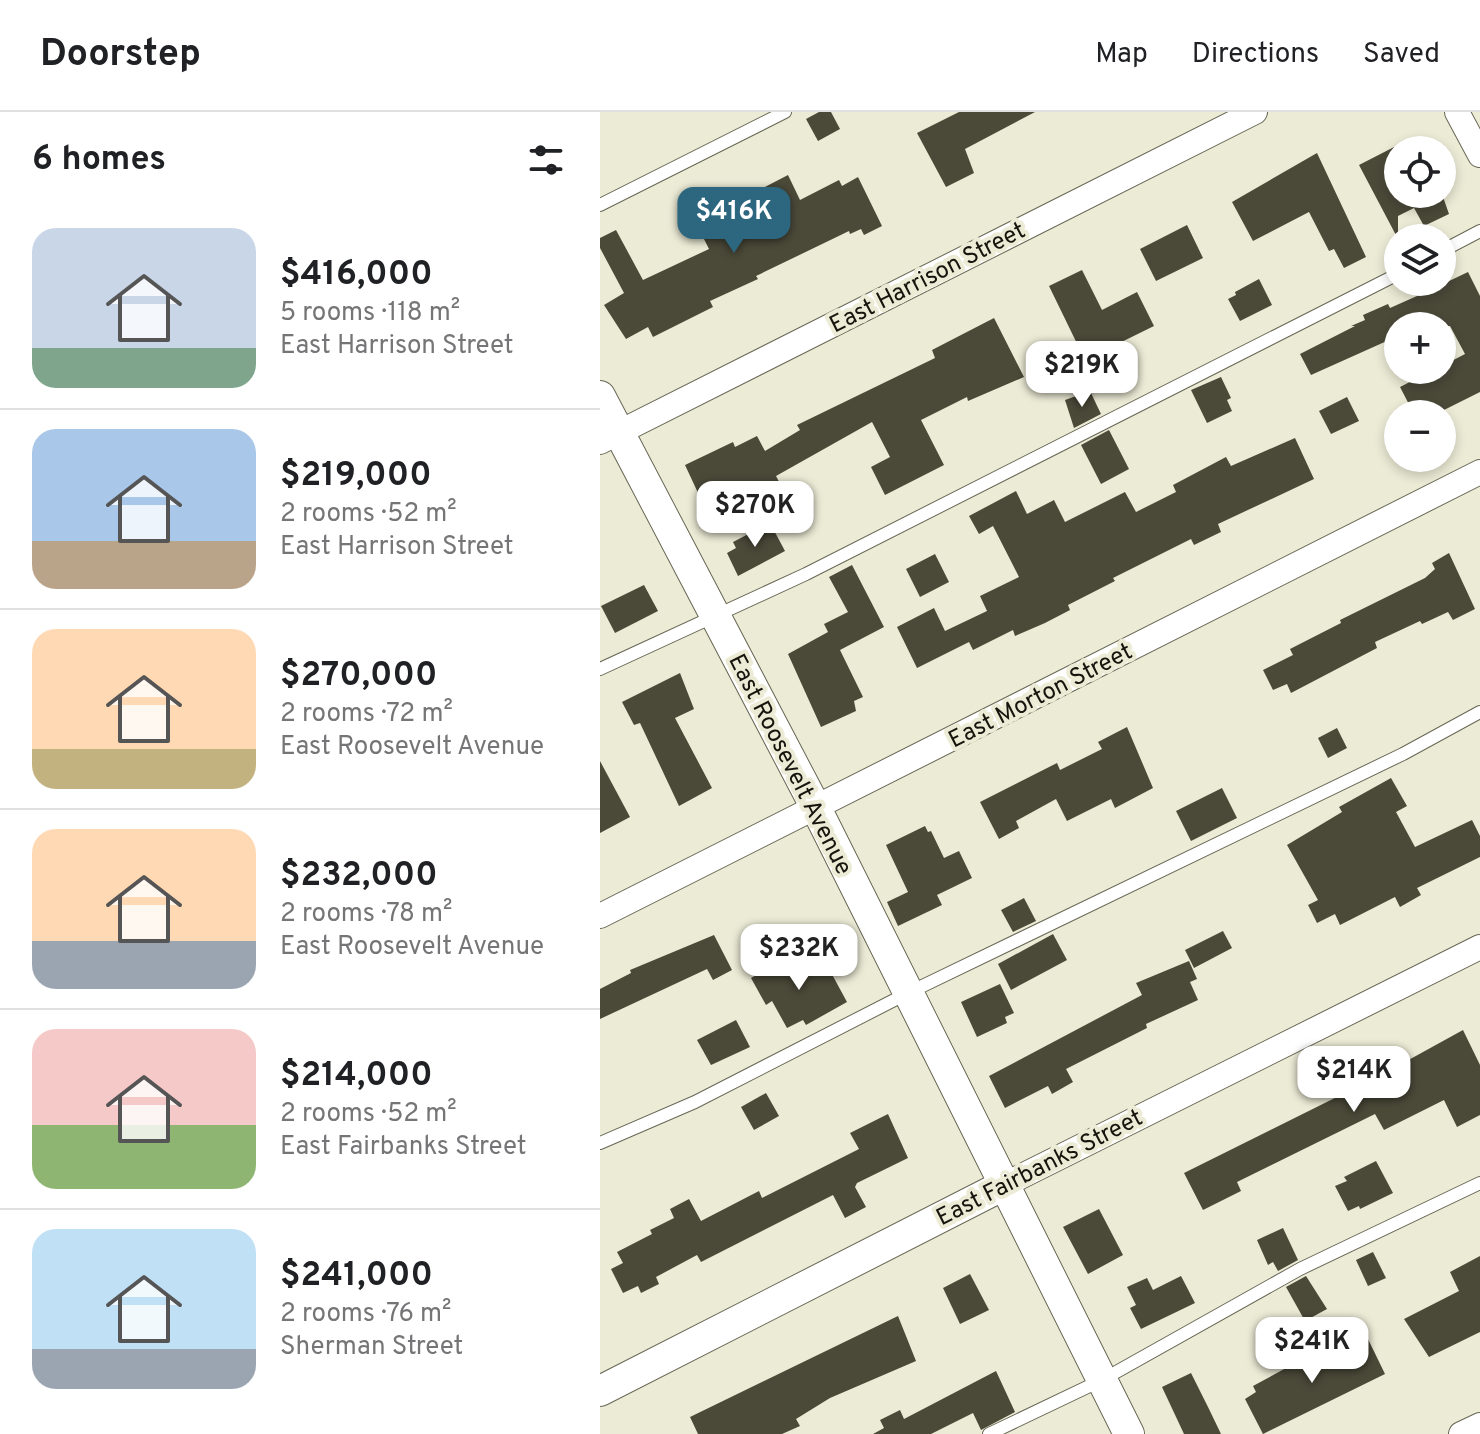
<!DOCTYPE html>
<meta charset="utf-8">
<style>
:root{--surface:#fff;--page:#f6f6f6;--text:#202124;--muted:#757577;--line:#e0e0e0;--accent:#2d667f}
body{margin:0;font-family:Overpass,sans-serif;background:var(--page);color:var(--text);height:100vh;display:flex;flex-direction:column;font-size:30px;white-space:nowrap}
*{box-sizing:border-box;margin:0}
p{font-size:26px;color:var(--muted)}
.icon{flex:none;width:44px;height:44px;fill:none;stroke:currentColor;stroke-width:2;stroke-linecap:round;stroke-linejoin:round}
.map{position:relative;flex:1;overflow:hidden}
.side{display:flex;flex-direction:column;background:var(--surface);width:600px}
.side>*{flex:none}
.fabs{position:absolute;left:784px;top:24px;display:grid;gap:16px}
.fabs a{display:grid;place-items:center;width:72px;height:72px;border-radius:50%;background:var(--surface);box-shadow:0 4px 12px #0003;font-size:40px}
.price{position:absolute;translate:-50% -68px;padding:0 18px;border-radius:16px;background:#fff;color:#222;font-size:26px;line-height:52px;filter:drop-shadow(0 2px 4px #0008)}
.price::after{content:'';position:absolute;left:50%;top:48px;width:24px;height:18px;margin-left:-12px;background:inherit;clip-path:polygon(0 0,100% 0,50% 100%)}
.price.active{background:var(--accent);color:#fff}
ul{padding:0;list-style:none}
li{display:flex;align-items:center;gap:24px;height:200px;padding:0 32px}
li+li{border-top:2px solid var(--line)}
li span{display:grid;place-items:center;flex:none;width:224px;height:160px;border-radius:24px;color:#555}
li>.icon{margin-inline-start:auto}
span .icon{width:96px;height:96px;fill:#fffc;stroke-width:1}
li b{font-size:34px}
h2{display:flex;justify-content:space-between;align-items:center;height:96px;padding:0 32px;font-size:34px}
header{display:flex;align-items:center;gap:48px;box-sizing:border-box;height:112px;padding:0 40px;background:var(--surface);border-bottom:2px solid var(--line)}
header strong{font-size:38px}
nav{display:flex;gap:44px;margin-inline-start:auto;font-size:28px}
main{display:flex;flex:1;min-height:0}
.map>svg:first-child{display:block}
</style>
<header>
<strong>Doorstep</strong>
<nav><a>Map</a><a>Directions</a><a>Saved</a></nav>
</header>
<main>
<section class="side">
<h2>6 homes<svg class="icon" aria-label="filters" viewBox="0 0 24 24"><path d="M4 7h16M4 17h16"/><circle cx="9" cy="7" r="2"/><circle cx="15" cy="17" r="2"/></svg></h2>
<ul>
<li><span style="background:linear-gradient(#c9d6e8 75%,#7fa58c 0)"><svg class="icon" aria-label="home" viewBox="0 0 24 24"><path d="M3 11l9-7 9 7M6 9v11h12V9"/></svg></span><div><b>$416,000</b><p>5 rooms · 118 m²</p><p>East Harrison Street</p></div></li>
<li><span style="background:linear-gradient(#a9c7e8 70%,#b9a48a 0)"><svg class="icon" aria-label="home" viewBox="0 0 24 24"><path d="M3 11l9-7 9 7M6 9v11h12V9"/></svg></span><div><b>$219,000</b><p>2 rooms · 52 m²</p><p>East Harrison Street</p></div></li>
<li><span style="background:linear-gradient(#ffd9b3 75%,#c2b280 0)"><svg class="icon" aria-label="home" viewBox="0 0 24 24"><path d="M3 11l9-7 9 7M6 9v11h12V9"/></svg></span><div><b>$270,000</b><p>2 rooms · 72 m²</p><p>East Roosevelt Avenue</p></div></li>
<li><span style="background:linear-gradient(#ffd9b3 70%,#9aa5b1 0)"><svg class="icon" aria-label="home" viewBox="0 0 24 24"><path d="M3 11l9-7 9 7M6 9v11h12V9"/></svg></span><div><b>$232,000</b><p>2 rooms · 78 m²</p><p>East Roosevelt Avenue</p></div></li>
<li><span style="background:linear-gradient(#f6c9c9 60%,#8fb573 0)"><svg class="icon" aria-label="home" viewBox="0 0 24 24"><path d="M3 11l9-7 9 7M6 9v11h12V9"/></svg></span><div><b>$214,000</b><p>2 rooms · 52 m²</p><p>East Fairbanks Street</p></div></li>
<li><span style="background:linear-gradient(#bfe0f5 75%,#9aa5b1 0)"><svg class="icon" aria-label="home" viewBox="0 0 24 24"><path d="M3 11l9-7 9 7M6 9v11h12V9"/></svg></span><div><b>$241,000</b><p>2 rooms · 76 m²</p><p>Sherman Street</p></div></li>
</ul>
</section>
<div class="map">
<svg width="880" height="1322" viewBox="0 0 880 1322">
<rect width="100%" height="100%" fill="#ecebd6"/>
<g fill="#4b4a39">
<polygon points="219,0 231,0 240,17 218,29 206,7"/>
<polygon points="359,0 435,0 365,37 374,61 346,75 317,21"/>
<polygon points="798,33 798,82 842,82 849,102 824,114 814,96 798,104 798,127 759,53"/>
<polygon points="717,41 766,145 744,156 734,137 729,139 709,100 653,129 632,90"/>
<polygon points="188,63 200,88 239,68 242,74 258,65 282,114 264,123 261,117 250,122 249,119 156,164 158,167 110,189 113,195 53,225 48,215 26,227 4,193 24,181 0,136 0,126 16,118 43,168 109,137 102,123 131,110 135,117 172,100 161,77"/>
<polygon points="587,113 603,146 556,169 540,137"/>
<polygon points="482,158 502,198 537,180 554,214 485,248 449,174"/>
<polygon points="868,160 880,184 880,280 836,302 814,302 800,275 833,258 842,258 842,254 865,242 850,214 798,214 798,224 711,263 700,242 755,214 751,214 765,208 763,203 788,192 790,196 826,180 824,176 835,170 847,170"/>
<polygon points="659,167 672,193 640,209 628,187 636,183 635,180"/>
<polygon points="394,206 424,265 368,289 367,285 321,308 344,353 285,383 271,355 290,345 272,310 176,364 187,385 168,396 153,369 106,392 99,383 85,353 133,330 135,335 157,324 165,339 200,318 197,313 335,246 332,238"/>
<polygon points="621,265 631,286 627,288 632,299 607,311 591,278"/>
<polygon points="490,279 501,302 474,316 465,288"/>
<polygon points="747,285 759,309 731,322 719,299"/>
<polygon points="509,318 529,357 501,372 481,333"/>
<polygon points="695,326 714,367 618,412 621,420 594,433 591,427 513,466 515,469 468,493 470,498 445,511 415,524 413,518 373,538 369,530 317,556 297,515 334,496 345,519 387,499 380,484 419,465 393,414 379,422 369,404 416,379 427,402 454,388 465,410 525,380 536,400 576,380 573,373 626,345 631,354"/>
<polygon points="170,411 185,439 138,464 127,441 136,436 133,430"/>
<polygon points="849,441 875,497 853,508 848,500 822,512 820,509 775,530 777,536 691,581 687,572 673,578 663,558 693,543 690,537 741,511 740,508 825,466 835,457 832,451"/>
<polygon points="335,442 349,470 320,485 306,457"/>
<polygon points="252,453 284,515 240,538 263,585 254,589 256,599 221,615 188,542 228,520 224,512 248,500 229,465"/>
<polygon points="44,473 58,499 15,521 1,494"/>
<polygon points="80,561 94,597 75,606 112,676 79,694 40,611 34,613 22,590"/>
<polygon points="527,615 553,676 515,696 511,687 467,709 456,687 416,709 419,716 399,727 380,690 457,651 460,658 502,637 498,630"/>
<polygon points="737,616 747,636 728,646 718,626"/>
<polygon points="0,649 30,705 0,721"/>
<polygon points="791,666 807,694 796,700 815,735 872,708 880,724 880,745 817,776 821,783 800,795 795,785 740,813 735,802 717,811 708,793 718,788 687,733 742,700 739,695"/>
<polygon points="622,676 637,706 591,729 576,699"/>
<polygon points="325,714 328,720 331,719 344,746 359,739 372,766 337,783 342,793 298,814 287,790 308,780 286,733"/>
<polygon points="424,786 436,809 413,820 401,798"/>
<polygon points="623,819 632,836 594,856 585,838"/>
<polygon points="453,822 467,848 411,878 398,852"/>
<polygon points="114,823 132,858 113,868 107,857 0,907 0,877 31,861 30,858"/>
<polygon points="187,846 194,860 209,852 215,862 228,855 247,890 206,913 203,908 187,916 172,889 166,893 151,866"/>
<polygon points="589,849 597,867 590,870 598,888 546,912 547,916 466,957 473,970 452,982 448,974 405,996 389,964 542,883 536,871"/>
<polygon points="400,872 414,901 405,905 407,911 377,925 361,890"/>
<polygon points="136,908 150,935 111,953 97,928"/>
<polygon points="863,918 880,953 880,1003 857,1015 844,988 784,1018 775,1002 637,1070 641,1079 603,1098 584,1061 773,967 770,960 791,950 794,956"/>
<polygon points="166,981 179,1004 154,1018 141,995"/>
<polygon points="288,1002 308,1046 257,1071 255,1075 266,1095 245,1106 233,1083 101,1150 97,1143 56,1165 59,1172 41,1181 38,1174 23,1181 11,1157 23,1151 17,1140 52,1122 50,1118 74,1106 70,1097 89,1087 101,1109 159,1079 162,1086 259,1037 250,1021"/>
<polygon points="776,1049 793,1081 760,1097 759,1094 748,1099 735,1074 747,1069 744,1065"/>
<polygon points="499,1097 523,1143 488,1162 463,1115"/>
<polygon points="683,1116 698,1148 678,1159 673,1150 668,1153 657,1128"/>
<polygon points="773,1140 786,1166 768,1174 756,1148"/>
<polygon points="880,1144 880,1220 829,1245 804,1207 859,1179 850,1160"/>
<polygon points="370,1162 389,1198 360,1212 343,1176"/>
<polygon points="581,1164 595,1191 541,1217 530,1196 536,1193 527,1175 547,1166 553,1178"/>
<polygon points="706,1164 727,1197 705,1209 686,1175"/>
<polygon points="298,1204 316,1249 230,1286 196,1307 200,1314 182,1322 98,1322 90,1305"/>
<polygon points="768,1227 785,1262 663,1322 645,1287 656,1280 653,1274 686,1256 683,1250 702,1240 710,1255"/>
<polygon points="396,1259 415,1300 381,1318 373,1301 331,1322 273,1322 284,1316 280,1308 300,1298 304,1307"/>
<polygon points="591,1261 609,1297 621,1322 584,1322 562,1275"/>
</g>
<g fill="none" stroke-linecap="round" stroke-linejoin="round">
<defs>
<g id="service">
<polyline points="0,93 185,0"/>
<polyline points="842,139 880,119"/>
<polyline points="0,557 206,462 798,162"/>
<polyline points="0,1031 95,990 308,881 803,642 880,600"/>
<polyline points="389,1322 502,1268 700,1157 880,1071"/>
</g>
<g id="minor">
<polyline points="857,0 880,43"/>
<polyline points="0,330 655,0"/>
<polyline points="0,804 880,360"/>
<polyline points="404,1073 880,835"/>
<polyline points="861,1322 880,1313"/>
</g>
<g id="tertiary">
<polyline points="0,284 216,696 529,1322"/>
<polyline points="0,1279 404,1073"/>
</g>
</defs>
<use href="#service" stroke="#686755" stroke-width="14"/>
<use href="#minor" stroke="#686755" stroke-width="26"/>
<use href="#tertiary" stroke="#686755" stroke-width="32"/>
<use href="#service" stroke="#fff" stroke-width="12"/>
<use href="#minor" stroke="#fff" stroke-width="24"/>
<use href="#tertiary" stroke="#fff" stroke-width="30"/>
</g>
<g text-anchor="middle" stroke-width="8" stroke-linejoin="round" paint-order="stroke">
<g font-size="24" fill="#15140d" stroke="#ecebd6">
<text transform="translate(327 165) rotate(-27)" y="8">East Harrison Street</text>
<text transform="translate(440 583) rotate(-27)" y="8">East Morton Street</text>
<text transform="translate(191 652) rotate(63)" y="8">East Roosevelt Avenue</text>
<text transform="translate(439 1055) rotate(-27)" y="8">East Fairbanks Street</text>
</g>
</g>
</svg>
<div class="fabs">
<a><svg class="icon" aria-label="locate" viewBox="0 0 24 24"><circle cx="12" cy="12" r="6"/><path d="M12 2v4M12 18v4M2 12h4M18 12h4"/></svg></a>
<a><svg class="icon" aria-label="layers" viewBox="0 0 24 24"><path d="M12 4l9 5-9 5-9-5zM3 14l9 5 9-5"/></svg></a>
<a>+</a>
<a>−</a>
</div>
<b class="price active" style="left:134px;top:143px">$416K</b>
<b class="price" style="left:482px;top:297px">$219K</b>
<b class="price" style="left:155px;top:437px">$270K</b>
<b class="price" style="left:199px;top:880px">$232K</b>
<b class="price" style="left:754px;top:1002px">$214K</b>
<b class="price" style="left:712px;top:1273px">$241K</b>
</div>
</main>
